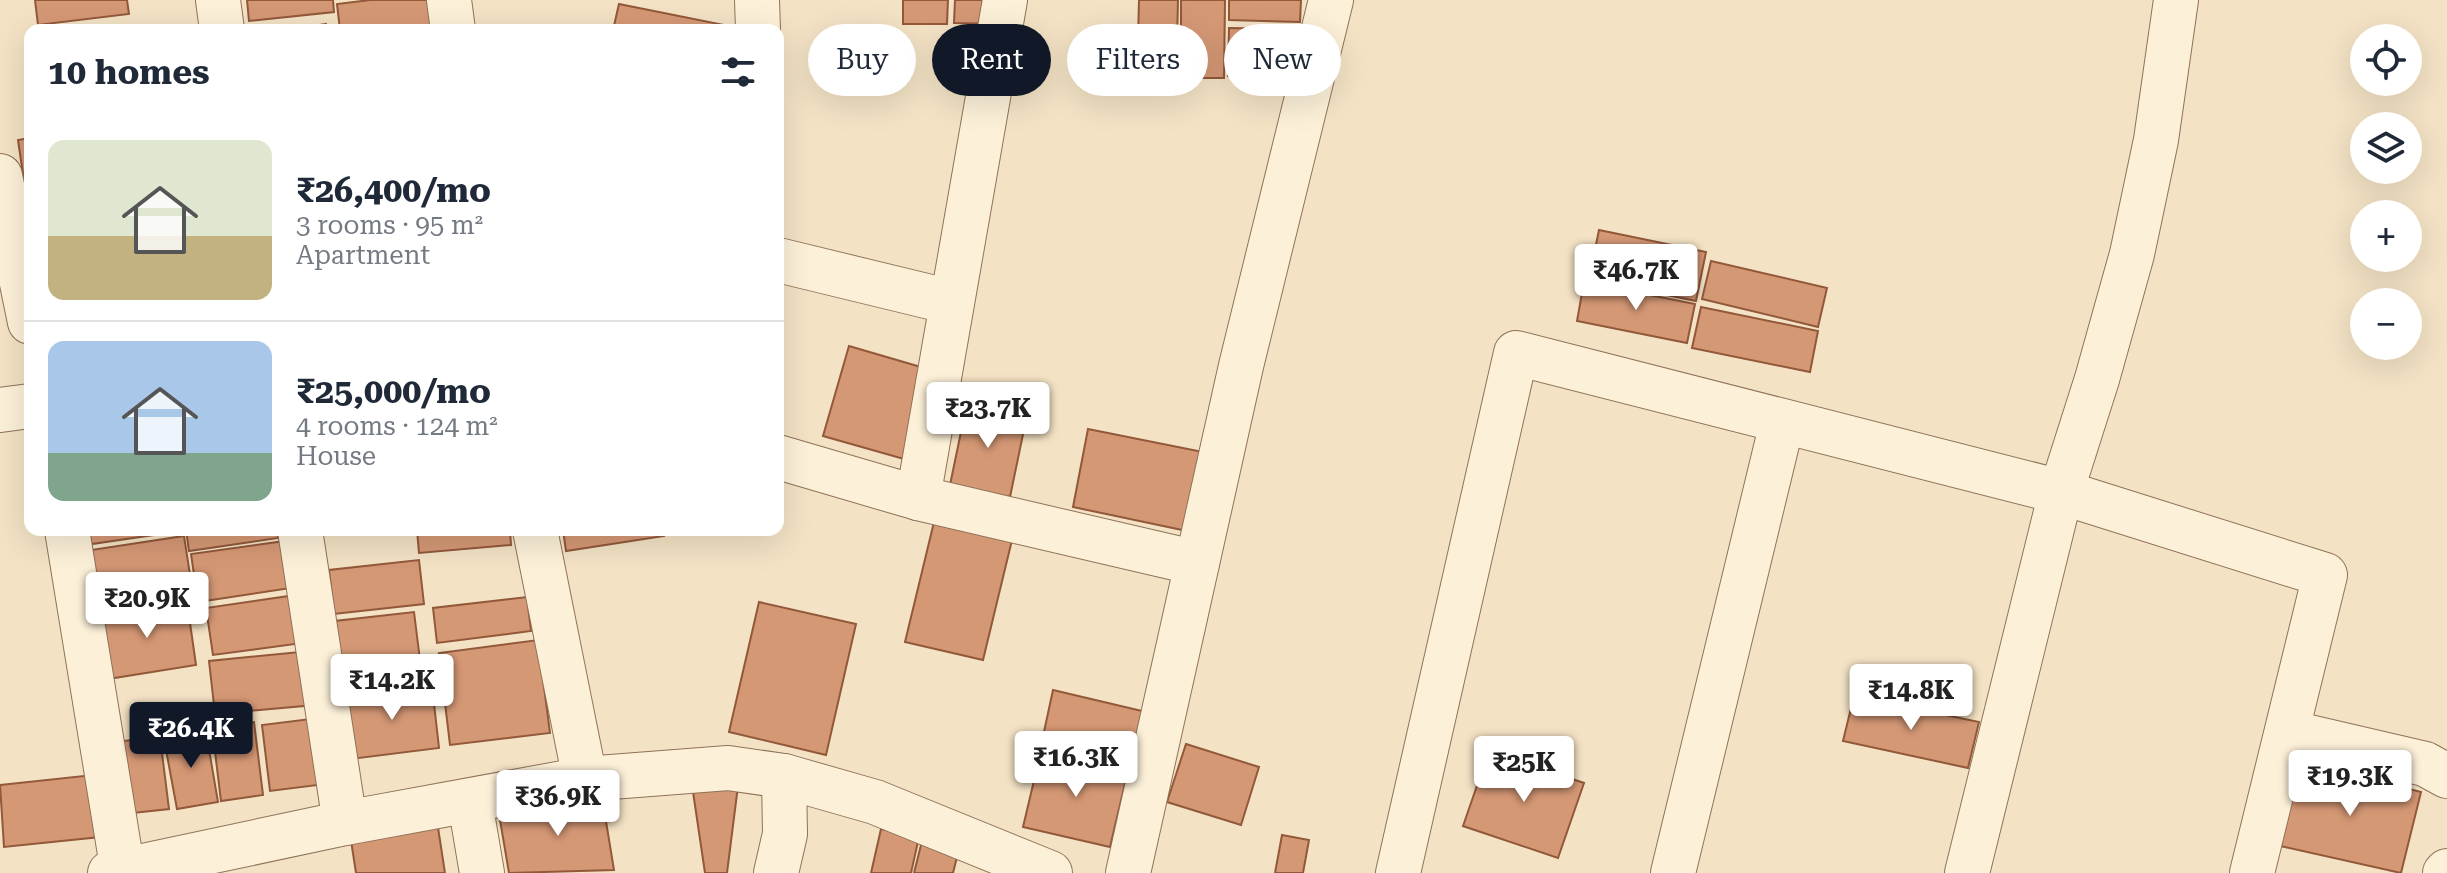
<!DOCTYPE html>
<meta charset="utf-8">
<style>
:root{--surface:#fff;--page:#f2f2f3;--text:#1f2937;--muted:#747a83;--line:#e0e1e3;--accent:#111827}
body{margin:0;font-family:"Roboto Serif",serif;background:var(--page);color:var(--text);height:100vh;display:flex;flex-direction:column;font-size:30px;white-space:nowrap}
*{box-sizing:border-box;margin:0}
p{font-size:26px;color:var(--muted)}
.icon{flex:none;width:44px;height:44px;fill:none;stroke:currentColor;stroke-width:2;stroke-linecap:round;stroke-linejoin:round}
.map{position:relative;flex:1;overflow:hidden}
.panel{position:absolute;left:24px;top:24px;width:760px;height:512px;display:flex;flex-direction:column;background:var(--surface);border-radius:16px;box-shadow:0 8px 32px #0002}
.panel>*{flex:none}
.top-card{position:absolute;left:808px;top:24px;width:760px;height:72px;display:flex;gap:16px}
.tools{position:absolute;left:2350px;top:24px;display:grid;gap:16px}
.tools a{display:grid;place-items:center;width:72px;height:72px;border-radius:50%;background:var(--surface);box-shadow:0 8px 32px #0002;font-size:40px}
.price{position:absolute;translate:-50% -68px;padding:0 18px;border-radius:8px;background:#fff;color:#222;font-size:26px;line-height:52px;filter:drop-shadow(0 2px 4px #0008)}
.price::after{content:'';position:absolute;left:50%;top:48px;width:24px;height:18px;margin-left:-12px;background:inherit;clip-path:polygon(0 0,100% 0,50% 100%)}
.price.selected{background:var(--accent);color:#fff}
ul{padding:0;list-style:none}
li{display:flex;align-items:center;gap:24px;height:200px;padding:0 24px}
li+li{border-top:2px solid var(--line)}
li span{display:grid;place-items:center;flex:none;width:224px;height:160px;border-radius:16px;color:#555}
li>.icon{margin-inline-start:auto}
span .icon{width:96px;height:96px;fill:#fffc;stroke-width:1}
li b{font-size:34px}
h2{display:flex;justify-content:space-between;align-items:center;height:96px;padding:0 24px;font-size:34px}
.tag{padding:0 28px;border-radius:36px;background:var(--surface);box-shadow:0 8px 32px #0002;font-size:28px;line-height:72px}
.tag.selected{background:var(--accent);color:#fff}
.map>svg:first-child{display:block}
</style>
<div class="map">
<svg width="2447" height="873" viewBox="0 0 2447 873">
<rect width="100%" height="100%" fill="#f3e2c4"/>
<g fill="#d59875" stroke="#92583a" stroke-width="2">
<polygon points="35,0 127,0 129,14 38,25"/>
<polygon points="247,0 333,0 334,12 249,21"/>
<polygon points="370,0 435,0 439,30 340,30 337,4"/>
<polygon points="903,0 948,0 947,24 903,24"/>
<polygon points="955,0 1001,0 1001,24 954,23"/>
<polygon points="1139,0 1178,0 1176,82 1137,81"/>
<polygon points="1181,0 1225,0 1224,78 1181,78"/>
<polygon points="1229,0 1301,0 1300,22 1229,20"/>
<polygon points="619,4 724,25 724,30 613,30"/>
<polygon points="326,24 327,30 290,30"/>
<polygon points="1229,28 1295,29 1293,77 1228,76"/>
<polygon points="30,138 30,180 24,181 18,140"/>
<polygon points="1599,230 1706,252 1696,301 1589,279"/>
<polygon points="1711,261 1827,288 1818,327 1702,299"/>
<polygon points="1584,282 1695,304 1687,343 1577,321"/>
<polygon points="1701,307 1818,331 1810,372 1692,348"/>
<polygon points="849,346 931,370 904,459 823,436"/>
<polygon points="967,403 1027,415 1010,497 950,485"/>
<polygon points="1088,429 1203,452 1187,531 1073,507"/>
<polygon points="934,522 1012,540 983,660 905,642"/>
<polygon points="83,530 180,530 181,531 85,545"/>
<polygon points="186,530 277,530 278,538 189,551"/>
<polygon points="417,530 510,530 511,545 419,553"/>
<polygon points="563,530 663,530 664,536 566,551"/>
<polygon points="184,536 193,594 87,609 78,552"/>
<polygon points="285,541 291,588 198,602 191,554"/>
<polygon points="419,560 424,604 334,614 329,570"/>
<polygon points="303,594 310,642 213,655 206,608"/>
<polygon points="527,597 531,631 437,643 433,608"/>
<polygon points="187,602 196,665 108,679 98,615"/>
<polygon points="759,602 856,624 826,755 729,732"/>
<polygon points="414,612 422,676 342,685 335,621"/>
<polygon points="538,640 550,733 450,745 439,653"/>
<polygon points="310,651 315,705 215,714 209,661"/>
<polygon points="432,686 439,748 351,759 344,697"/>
<polygon points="1053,690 1142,711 1131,761 1042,741"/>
<polygon points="1854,696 1979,722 1968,768 1843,741"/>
<polygon points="310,719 318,785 270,791 262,725"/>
<polygon points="254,722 263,795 221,801 212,727"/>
<polygon points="206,732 218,802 177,809 164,739"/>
<polygon points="160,737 169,809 124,814 115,742"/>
<polygon points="1186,744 1259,767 1241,825 1167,802"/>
<polygon points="1041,751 1128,771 1110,847 1023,827"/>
<polygon points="1489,751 1584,783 1558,858 1463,826"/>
<polygon points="2301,762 2421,792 2401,873 2280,846"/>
<polygon points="93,775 100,837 4,847 0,785"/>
<polygon points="739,778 727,873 705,873 692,785"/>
<polygon points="602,797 614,870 509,873 499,814"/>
<polygon points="437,821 445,873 356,873 350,834"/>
<polygon points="881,829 919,837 911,873 871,873"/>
<polygon points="1282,835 1309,840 1303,873 1275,873"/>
<polygon points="922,841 959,849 953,873 914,873"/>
</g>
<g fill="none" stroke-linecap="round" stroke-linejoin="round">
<defs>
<g id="minor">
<polyline points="218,0 222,30"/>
<polyline points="449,0 453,30"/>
<polyline points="757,0 758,30"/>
<polyline points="0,176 30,322"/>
<polyline points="778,260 951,302"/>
<polyline points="0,410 30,406"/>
<polyline points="778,457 918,498 1197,563"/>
<polyline points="918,498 1005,0"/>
<polyline points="67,530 123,872"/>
<polyline points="300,530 345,823"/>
<polyline points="535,530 585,779"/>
<polyline points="2287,732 2425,764 2447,776"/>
<polyline points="470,802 482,873"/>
<polyline points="110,873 345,823 585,779 728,768 784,776 875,802 1050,873"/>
<polyline points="776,873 785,834 784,776"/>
<polyline points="1128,873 1241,366 1331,0"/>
<polyline points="1398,873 1516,353 2061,492 2325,575 2252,873"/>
<polyline points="1673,873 1782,423"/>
<polyline points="1967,873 2061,492 2097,379 2132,254 2156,140 2176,0"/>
<polyline points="2445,873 2447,871"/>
</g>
</defs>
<use href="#minor" stroke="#907258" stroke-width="46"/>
<use href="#minor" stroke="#fcf0d8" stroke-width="44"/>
</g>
</svg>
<div class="tools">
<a><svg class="icon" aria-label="locate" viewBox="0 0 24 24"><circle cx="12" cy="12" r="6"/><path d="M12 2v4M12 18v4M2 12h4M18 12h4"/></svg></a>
<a><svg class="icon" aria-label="layers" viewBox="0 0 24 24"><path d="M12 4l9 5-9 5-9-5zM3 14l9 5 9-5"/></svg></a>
<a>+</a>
<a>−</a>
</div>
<b class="price" style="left:1636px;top:312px">₹46.7K</b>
<b class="price" style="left:988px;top:450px">₹23.7K</b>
<b class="price" style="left:147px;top:640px">₹20.9K</b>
<b class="price" style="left:392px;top:722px">₹14.2K</b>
<b class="price" style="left:1911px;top:732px">₹14.8K</b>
<b class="price selected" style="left:191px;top:770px">₹26.4K</b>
<b class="price" style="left:1076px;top:799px">₹16.3K</b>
<b class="price" style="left:1524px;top:804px">₹25K</b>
<b class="price" style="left:2350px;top:818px">₹19.3K</b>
<b class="price" style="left:558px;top:838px">₹36.9K</b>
<div class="top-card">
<a class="tag">Buy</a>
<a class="tag selected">Rent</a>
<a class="tag">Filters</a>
<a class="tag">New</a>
</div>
<section class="panel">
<h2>10 homes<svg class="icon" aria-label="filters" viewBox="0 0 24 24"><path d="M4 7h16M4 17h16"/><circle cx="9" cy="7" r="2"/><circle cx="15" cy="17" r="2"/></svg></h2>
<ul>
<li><span style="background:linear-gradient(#dfe7d0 60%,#c2b280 0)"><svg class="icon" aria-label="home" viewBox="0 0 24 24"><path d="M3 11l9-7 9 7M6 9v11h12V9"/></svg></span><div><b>₹26,400/mo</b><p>3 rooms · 95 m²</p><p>Apartment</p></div></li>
<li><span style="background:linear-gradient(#a9c7e8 70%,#7fa58c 0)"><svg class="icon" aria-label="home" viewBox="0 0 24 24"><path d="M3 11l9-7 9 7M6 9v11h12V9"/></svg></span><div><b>₹25,000/mo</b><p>4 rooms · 124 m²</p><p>House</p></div></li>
</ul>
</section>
</div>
